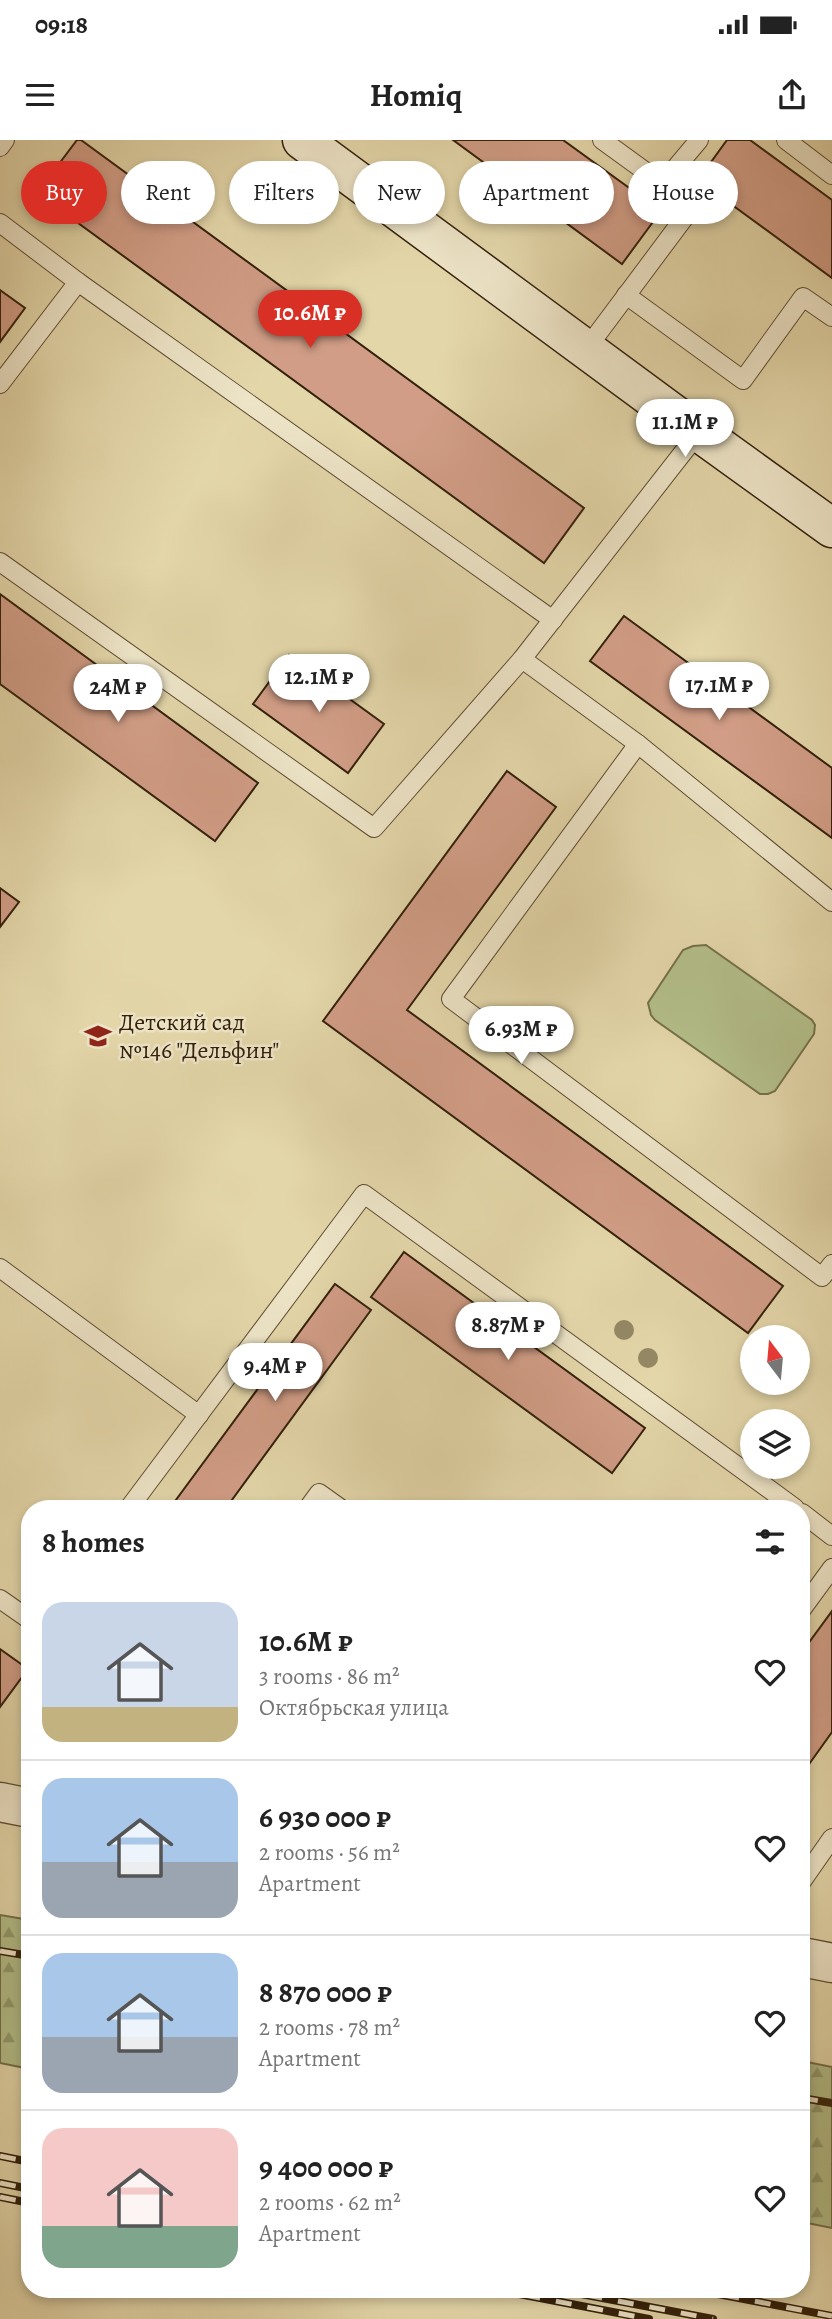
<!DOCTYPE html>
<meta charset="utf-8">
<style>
:root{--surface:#fff;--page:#f2f2f2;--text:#222;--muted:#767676;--line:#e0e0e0;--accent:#d93025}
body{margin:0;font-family:Alegreya,serif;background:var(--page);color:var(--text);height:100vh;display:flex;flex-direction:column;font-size:26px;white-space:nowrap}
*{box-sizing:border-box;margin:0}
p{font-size:23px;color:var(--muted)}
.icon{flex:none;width:38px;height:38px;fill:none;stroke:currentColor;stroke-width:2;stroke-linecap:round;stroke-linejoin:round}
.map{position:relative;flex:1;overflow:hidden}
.panel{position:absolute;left:21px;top:1360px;width:789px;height:798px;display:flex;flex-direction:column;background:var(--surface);border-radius:28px;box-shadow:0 4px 10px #0003}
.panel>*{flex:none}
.hud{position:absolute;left:21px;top:21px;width:791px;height:63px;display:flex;gap:14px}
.needle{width:46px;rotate:344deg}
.tools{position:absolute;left:740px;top:1185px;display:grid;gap:14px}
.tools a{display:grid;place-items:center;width:70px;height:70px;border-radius:50%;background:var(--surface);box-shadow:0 4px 10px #0003;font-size:35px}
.price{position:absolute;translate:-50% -60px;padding:0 16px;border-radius:24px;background:#fff;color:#222;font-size:23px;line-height:46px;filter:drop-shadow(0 2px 4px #0008)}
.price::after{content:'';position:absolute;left:50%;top:42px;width:21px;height:16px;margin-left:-10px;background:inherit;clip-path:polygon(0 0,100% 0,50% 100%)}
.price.active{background:var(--accent);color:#fff}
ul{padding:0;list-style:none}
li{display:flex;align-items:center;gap:21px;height:175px;padding:0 21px}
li+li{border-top:2px solid var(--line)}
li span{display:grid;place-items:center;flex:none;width:196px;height:140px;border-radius:21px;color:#555}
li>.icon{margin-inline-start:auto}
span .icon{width:84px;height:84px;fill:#fffc;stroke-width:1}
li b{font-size:30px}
h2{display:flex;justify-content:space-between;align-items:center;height:84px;padding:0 21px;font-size:30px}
.pill{padding:0 24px;border-radius:32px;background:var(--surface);box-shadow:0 4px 10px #0003;font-size:24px;line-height:63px}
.pill.active{background:var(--accent);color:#fff}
.status{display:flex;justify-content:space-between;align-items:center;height:49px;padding:0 35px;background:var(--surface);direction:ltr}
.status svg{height:19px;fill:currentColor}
header{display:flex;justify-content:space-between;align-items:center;height:91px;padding:0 21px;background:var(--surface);font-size:32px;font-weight:700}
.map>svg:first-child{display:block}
</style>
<div class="status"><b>09:18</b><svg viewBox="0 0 49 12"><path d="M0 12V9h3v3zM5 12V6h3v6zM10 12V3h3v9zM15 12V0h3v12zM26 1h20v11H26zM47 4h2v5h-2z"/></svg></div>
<header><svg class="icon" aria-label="menu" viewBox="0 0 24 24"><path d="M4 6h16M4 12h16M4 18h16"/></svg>Homiq<svg class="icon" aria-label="share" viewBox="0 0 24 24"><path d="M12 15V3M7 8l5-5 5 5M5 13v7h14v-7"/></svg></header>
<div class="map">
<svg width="832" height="2179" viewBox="0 0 832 2179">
<defs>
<pattern id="forest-firs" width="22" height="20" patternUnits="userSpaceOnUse" patternTransform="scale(1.75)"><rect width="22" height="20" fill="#b3be89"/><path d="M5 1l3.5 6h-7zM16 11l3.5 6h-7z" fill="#929a6e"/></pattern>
</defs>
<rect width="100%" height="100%" fill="#e3d6a9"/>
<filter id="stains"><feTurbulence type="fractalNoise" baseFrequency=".00286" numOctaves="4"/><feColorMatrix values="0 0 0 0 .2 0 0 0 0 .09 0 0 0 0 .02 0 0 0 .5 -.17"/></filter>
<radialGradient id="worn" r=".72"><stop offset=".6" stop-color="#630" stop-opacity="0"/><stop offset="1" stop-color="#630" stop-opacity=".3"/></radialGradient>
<g fill="url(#forest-firs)" stroke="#74704a" stroke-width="2">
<polygon points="0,1775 30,1780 30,1929 0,1923"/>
<polygon points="802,1921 832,1927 832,2088 802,2082"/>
</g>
<polygon fill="#b3be89" stroke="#74704a" stroke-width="2" points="706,805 812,880 815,885 814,894 775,951 768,954 760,954 655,880 651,875 648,863 683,810 693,806"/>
<g fill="#d19d86" stroke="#34210c" stroke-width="2">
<polygon points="77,0 81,0 584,368 544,423 37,53"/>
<polygon points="453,0 563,0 661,71 622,124"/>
<polygon points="727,0 750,0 832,60 832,138 698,40"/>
<polygon points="0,150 25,168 0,202"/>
<polygon points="0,454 258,643 215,701 0,544"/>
<polygon points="624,476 832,628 832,698 590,521"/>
<polygon points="289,515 384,584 348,633 253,564"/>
<polygon points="507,631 556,667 407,870 783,1146 748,1193 323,881"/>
<polygon points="0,748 19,762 0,787"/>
<polygon points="404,1112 645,1288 612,1333 371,1157"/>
<polygon points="335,1144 371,1170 226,1368 170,1368"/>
<polygon points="832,1471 832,1592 802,1634 802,1512"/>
<polygon points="0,1509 28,1529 0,1567"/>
</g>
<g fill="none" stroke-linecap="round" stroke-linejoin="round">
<defs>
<g id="service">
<polyline points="786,0 832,35"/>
<polyline points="0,7 5,0"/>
<polyline points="662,44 699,0"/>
<polyline points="0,83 78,142 553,480"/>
<polyline points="626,155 743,240 803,157 832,177"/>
<polyline points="587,208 693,66 602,0"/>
<polyline points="0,244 78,142"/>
<polyline points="699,292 522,519 638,604 832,762"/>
<polyline points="0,422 374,688 522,519"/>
<polyline points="638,604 451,859 822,1137 832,1124"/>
<polyline points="0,1128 199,1275"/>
<polyline points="129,1368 364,1054 795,1368"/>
<polyline points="308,1368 319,1353 340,1368"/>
<polyline points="802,1373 832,1396"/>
<polyline points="0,1459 30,1480"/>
<polyline points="802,1469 832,1428"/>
<polyline points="802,1741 832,1698"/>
</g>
<g id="tertiary">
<polyline points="0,1662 30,1668"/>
<polyline points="802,1817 832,1823"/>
</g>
<polyline id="secondary" points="302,0 671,272 832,388"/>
</defs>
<use href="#service" stroke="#604e33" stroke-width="20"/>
<use href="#tertiary" stroke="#604e33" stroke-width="41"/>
<use href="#secondary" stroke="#34210c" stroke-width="41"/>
<use href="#service" stroke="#ede4c7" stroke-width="18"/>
<use href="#tertiary" stroke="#ede4c7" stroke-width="38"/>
<use href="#secondary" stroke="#ede4c7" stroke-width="38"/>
<defs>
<g id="rail">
<polyline points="0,1811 30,1816"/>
<polyline points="802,1958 832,1963"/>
<polyline points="0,2016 30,2022"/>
<polyline points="0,2043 30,2049"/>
<polyline points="0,2057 30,2063"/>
<polyline points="493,2149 649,2179"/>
<polyline points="555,2149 713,2179"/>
<polyline points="692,2149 832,2176"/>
</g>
</defs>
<use href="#rail" stroke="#34210c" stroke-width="8"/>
<use href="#rail" stroke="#ede4c7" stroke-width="5" stroke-dasharray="16" stroke-linecap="butt"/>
</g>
<g fill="#948864">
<circle cx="624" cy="1190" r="10"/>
<circle cx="648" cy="1218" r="10"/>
</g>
<defs>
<symbol id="school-bare" viewBox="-9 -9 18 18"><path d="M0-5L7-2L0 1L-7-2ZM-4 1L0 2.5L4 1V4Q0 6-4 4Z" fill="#8f2418" stroke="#ede4c7" stroke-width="2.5" paint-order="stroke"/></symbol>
</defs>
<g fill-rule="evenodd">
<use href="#school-bare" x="79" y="877" width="38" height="38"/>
</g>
<g text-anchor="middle" stroke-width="5" stroke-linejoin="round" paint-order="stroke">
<g font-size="24" fill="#34210c" stroke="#ede4c7" text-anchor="start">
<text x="119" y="890">Детский сад<tspan x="119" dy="28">№146 "Дельфин"</tspan></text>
</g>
</g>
<rect width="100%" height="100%" filter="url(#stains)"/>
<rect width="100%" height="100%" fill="url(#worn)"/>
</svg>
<div class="tools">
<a><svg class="needle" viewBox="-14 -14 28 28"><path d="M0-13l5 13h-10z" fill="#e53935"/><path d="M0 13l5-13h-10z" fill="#767676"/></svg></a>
<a><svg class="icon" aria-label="layers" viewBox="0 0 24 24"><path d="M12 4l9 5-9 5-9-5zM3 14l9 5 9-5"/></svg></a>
</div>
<b class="price active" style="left:310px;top:210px">10.6M ₽</b>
<b class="price" style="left:685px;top:319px">11.1M ₽</b>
<b class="price" style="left:319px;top:574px">12.1M ₽</b>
<b class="price" style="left:719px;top:582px">17.1M ₽</b>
<b class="price" style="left:118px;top:584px">24M ₽</b>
<b class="price" style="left:521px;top:926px">6.93M ₽</b>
<b class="price" style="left:508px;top:1222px">8.87M ₽</b>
<b class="price" style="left:275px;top:1263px">9.4M ₽</b>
<div class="hud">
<a class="pill active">Buy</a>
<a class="pill">Rent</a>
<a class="pill">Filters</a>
<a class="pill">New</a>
<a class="pill">Apartment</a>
<a class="pill">House</a>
</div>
<section class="panel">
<h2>8 homes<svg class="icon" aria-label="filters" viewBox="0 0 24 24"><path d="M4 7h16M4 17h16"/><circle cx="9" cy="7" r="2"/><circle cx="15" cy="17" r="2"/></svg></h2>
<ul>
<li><span style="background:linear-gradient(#c9d6e8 75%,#c2b280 0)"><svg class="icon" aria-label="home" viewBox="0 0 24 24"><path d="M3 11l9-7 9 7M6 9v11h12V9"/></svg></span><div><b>10.6M ₽</b><p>3 rooms · 86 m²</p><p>Октябрьская улица</p></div><svg class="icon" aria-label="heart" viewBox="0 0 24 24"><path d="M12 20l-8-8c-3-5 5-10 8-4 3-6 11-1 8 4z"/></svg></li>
<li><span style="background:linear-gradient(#a9c7e8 60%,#9aa5b1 0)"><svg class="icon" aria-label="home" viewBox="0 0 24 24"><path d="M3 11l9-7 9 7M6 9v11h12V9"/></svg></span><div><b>6 930 000 ₽</b><p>2 rooms · 56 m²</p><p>Apartment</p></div><svg class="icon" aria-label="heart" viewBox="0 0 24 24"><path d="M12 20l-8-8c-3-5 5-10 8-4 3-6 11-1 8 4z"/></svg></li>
<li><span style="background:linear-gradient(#a9c7e8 60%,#9aa5b1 0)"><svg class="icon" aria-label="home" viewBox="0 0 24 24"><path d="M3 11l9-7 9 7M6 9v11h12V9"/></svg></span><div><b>8 870 000 ₽</b><p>2 rooms · 78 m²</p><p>Apartment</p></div><svg class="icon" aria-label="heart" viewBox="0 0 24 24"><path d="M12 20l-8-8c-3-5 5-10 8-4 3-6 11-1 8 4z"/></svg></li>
<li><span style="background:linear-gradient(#f6c9c9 70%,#7fa58c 0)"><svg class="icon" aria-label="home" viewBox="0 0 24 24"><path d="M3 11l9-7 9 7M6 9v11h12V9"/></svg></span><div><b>9 400 000 ₽</b><p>2 rooms · 62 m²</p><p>Apartment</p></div><svg class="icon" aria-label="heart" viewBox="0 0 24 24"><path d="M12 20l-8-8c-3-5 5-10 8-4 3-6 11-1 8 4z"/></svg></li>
</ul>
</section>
</div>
